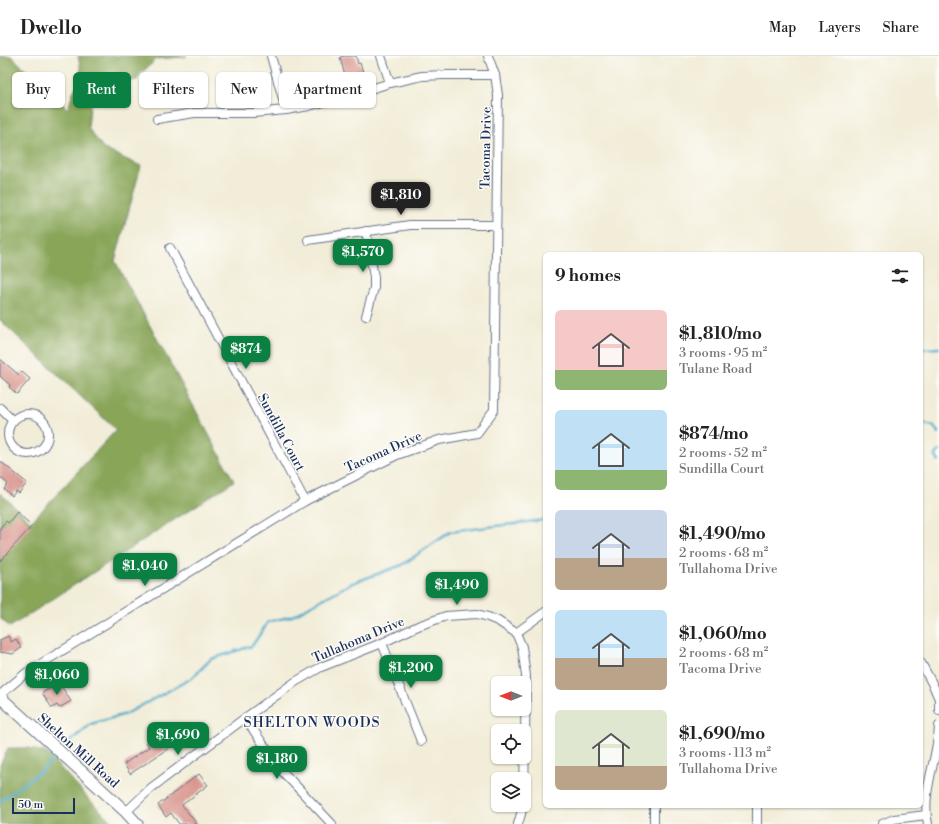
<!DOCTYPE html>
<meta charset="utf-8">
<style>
:root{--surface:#fff;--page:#f6f6f6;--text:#222;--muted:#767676;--line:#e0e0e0;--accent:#0b8043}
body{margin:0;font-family:"Libre Bodoni",serif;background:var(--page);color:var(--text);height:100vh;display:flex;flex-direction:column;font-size:15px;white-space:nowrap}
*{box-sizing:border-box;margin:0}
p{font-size:13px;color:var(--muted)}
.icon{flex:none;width:22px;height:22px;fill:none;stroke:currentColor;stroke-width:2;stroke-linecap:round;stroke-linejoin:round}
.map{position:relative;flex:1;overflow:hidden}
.details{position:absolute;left:543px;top:196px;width:380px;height:556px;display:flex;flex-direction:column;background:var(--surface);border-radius:6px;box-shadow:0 1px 3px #0004}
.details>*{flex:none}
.banner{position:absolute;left:12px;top:16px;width:380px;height:36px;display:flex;gap:8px}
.needle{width:26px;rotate:270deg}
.controls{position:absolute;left:491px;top:620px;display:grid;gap:8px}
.controls a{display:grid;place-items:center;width:40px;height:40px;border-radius:6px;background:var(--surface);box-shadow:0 1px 3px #0004;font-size:20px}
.scale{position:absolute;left:12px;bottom:10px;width:63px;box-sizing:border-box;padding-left:4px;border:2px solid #1b2f5e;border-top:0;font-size:11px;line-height:14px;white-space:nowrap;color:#1b2f5e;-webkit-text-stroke:3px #fdfcf7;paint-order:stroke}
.price{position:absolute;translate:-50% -34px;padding:0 9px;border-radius:8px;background:var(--accent);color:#fff;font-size:13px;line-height:26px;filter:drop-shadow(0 1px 2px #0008)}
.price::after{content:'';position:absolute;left:50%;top:24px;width:12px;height:9px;margin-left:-6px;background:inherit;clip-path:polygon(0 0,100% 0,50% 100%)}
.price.selected{background:#222;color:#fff}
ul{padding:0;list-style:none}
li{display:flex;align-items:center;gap:12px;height:100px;padding:0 12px}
li span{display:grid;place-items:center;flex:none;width:112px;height:80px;border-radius:6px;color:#555}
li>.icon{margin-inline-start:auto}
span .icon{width:48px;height:48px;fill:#fffc;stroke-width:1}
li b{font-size:17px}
h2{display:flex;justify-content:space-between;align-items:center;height:48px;padding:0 12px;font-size:17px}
.tag{padding:0 14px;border-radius:6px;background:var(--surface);box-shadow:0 1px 3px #0004;font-size:14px;line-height:36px}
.tag.selected{background:var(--accent);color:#fff}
header{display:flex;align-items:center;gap:24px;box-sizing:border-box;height:56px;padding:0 20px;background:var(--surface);border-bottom:1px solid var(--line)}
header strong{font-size:19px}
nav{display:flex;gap:22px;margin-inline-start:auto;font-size:14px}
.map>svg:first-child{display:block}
</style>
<header>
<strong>Dwello</strong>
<nav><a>Map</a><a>Layers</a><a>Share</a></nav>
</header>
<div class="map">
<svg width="939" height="768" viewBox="0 0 939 768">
<rect width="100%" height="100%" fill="#fdfcf7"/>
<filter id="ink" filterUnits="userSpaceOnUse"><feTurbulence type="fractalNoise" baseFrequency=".025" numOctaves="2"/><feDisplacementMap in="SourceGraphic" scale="8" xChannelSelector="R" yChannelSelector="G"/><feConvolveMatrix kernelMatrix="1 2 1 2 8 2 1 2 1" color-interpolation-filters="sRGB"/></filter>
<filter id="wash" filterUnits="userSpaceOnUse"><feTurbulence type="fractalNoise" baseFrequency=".012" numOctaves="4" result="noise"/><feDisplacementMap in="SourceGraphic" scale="16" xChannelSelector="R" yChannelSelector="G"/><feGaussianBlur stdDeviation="0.9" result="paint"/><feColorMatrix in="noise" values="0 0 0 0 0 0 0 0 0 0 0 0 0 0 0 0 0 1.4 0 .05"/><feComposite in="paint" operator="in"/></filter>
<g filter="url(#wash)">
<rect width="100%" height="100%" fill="#f2edd8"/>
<g fill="#88a558" stroke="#526a5b">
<polygon points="0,0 11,0 68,53 73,36 81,22 80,9 78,0 187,0 182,1 157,3 140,18 137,24 118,27 106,31 93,41 90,52 88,72 104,93 141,110 115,205 234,425 10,571 0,562 0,437 31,466 116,374 0,264"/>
<polygon points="8,692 29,692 47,697 85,739 114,768 0,768 0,709"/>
</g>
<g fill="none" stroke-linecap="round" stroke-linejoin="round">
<g stroke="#4daacb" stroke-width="2.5">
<polyline points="921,293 939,292"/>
<polyline points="921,367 933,370 939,377"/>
<polyline points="939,395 935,399 939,406"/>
<polyline points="69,686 91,668 126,658 192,622 211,603 252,590 268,566 292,560 350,528 402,509 450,476 543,464 545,463"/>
<polyline points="0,745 44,713 53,703"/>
</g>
</g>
<g id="blocks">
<g fill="#d9978f">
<polygon points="345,0 356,0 358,8 360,7 363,16 345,20 340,1"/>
<polygon points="0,303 19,319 22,316 30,323 17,338 9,331 10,329 0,320"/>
<polygon points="0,405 27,427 19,437 16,435 12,440 4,433 8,428 0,421"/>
<polygon points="17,456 32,470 0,505 0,472 6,465 8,467"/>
<polygon points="8,580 11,586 16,583 21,592 13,598 0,596 0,584"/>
<polygon points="59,627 71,645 59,652 57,649 52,652 42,637"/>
<polygon points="156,679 159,684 165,680 172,690 130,718 124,708 149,691 146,686"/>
<polygon points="199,718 208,729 182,749 197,768 179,768 171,757 166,761 158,749"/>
</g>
</g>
</g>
<g filter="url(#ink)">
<use href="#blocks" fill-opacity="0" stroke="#667289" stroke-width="1"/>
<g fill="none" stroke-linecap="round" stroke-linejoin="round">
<defs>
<g id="street">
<polyline points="271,0 286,54"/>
<polyline points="381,0 390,27"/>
<polyline points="157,63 194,57 253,57 286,54 309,50 348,40 390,27 422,20 444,19 495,19"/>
<polyline points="366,175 374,221 374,232 366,260"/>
<polyline points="308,184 410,169 496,169"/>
<polyline points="170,192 305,445"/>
<polyline points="0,352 13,365"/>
<circle cx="28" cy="378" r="20"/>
<polyline points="516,577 545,556"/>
<polyline points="382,587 421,685"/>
<polyline points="921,607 933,629 939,643 939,654"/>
<polyline points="0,639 26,617 305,445 397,399 439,384 477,377 494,354 498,39 495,19 488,0"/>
<polyline points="245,662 282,715 332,768"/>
<polyline points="126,756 151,732 245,662 295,626 321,611 382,587 418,570 446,560 477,558 488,561 498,565 516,577 522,591 526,620 524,740"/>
<polyline points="518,768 521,758 523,749"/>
<polyline points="654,768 654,750"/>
<polyline points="757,768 757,750"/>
<polyline points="882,768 894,763 926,759"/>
<path d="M928,768C921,735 938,703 939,670"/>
</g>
<polyline id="secondary" points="0,641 126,756 137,768"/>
</defs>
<use href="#street" stroke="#667289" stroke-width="10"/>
<use href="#secondary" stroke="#667289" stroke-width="13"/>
<use href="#street" stroke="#fff" stroke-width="8"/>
<use href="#secondary" stroke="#fff" stroke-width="11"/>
</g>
</g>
<g text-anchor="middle" stroke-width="3" stroke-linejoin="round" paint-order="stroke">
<g font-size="13" fill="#1b2f5e" stroke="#fdfcf7">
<text transform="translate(485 92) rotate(-89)" y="5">Tacoma Drive</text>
<text transform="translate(282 376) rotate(62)" y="5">Sundilla Court</text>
<text transform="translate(383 395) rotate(-24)" y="5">Tacoma Drive</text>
<text transform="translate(358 583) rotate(-23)" y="5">Tullahoma Drive</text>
<text transform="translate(79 694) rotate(42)" y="5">Shelton Mill Road</text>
</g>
<g font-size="14" letter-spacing="1" fill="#1b2f5e" stroke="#fdfcf7">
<text x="312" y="671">SHELTON WOODS</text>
</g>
</g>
</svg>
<div class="controls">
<a><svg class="needle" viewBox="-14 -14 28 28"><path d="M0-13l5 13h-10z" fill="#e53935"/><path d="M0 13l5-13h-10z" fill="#767676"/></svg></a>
<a><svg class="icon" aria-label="locate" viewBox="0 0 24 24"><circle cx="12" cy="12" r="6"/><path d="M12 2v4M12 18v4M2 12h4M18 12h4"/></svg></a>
<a><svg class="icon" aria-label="layers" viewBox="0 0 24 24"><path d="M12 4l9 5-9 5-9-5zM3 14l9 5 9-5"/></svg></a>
</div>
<div class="scale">50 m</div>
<b class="price selected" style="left:401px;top:160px">$1,810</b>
<b class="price" style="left:363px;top:217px">$1,570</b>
<b class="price" style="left:246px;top:314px">$874</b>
<b class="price" style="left:145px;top:531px">$1,040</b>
<b class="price" style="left:457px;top:550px">$1,490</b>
<b class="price" style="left:411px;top:633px">$1,200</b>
<b class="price" style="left:57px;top:640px">$1,060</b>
<b class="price" style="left:178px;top:700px">$1,690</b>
<b class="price" style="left:277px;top:724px">$1,180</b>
<div class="banner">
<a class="tag">Buy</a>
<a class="tag selected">Rent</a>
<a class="tag">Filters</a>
<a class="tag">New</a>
<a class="tag">Apartment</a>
</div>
<section class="details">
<h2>9 homes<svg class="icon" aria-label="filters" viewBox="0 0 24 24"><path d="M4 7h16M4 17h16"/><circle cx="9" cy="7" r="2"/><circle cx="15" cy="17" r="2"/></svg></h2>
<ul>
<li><span style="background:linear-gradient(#f6c9c9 75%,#8fb573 0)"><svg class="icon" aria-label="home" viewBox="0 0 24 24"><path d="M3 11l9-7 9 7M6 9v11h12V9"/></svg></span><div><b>$1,810/mo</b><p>3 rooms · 95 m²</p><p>Tulane Road</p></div></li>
<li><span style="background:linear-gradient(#bfe0f5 75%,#8fb573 0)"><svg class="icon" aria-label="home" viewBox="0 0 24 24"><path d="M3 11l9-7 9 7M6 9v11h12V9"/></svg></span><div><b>$874/mo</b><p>2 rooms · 52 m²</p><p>Sundilla Court</p></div></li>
<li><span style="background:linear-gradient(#c9d6e8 60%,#b9a48a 0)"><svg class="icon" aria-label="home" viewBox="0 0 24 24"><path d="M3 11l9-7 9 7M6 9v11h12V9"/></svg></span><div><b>$1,490/mo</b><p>2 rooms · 68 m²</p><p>Tullahoma Drive</p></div></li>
<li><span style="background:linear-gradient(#bfe0f5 60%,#b9a48a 0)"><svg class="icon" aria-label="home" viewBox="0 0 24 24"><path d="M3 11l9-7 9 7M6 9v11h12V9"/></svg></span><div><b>$1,060/mo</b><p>2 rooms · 68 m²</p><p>Tacoma Drive</p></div></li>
<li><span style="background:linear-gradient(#dfe7d0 70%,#b9a48a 0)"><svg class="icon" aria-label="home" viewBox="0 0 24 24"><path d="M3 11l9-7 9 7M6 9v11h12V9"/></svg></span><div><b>$1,690/mo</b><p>3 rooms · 113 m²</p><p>Tullahoma Drive</p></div></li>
</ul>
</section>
</div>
